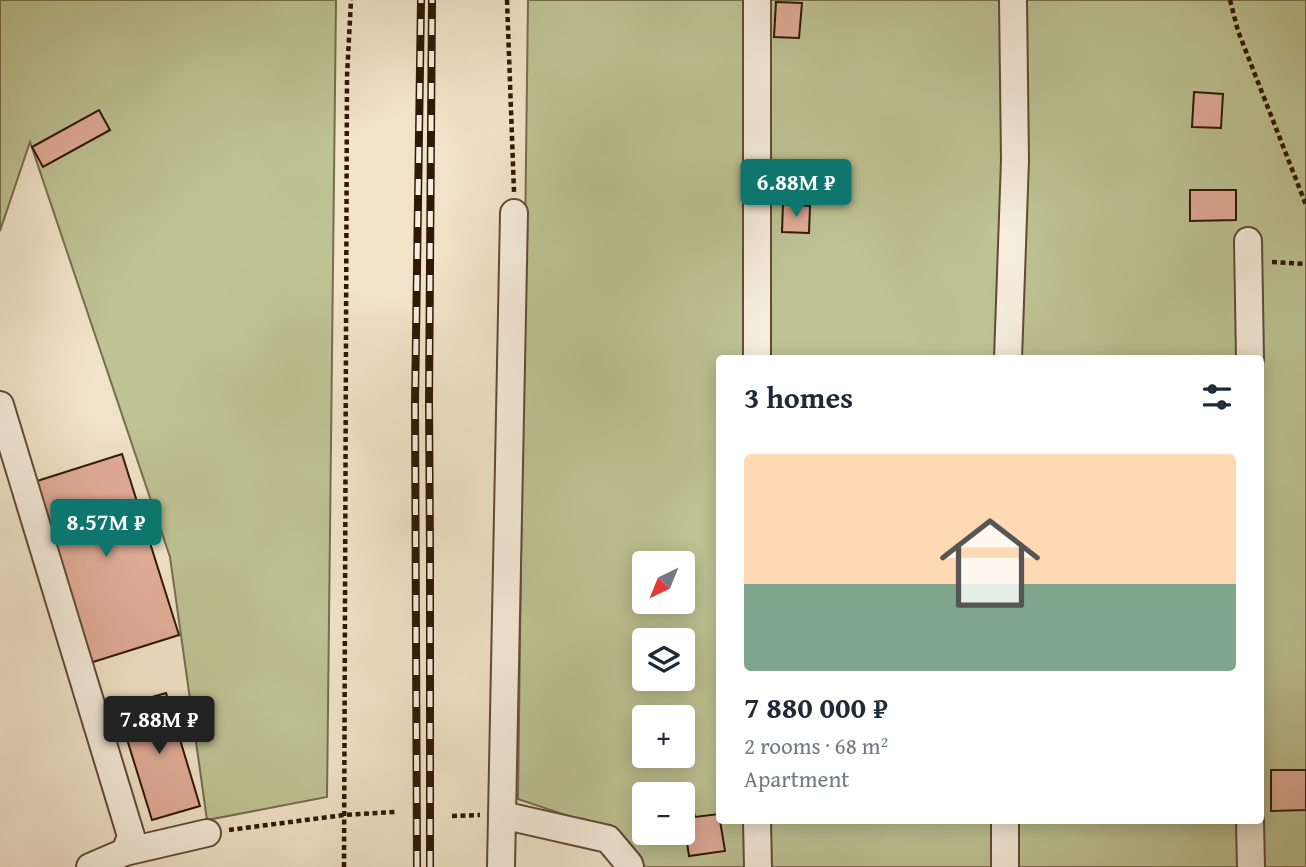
<!DOCTYPE html>
<meta charset="utf-8">
<style>
:root{--surface:#fff;--page:#f2f2f3;--text:#1f2937;--muted:#747a83;--accent:#0f766e}
body{margin:0;font-family:"Gentium Book Plus",serif;background:var(--page);color:var(--text);height:100vh;display:flex;flex-direction:column;font-size:26px;white-space:nowrap}
*{box-sizing:border-box;margin:0}
p{font-size:23px;color:var(--muted)}
.icon{flex:none;width:38px;height:38px;fill:none;stroke:currentColor;stroke-width:2;stroke-linecap:round;stroke-linejoin:round}
.map{position:relative;flex:1;overflow:hidden}
.panel{position:absolute;left:716px;top:355px;width:548px;height:469px;display:flex;flex-direction:column;background:var(--surface);border-radius:7px;box-shadow:0 4px 18px #0003}
.panel>*{flex:none}
.needle{width:46px;rotate:223deg}
.fabs{position:absolute;left:632px;top:551px;display:grid;gap:14px}
.fabs a{display:grid;place-items:center;width:63px;height:63px;border-radius:7px;background:var(--surface);box-shadow:0 4px 18px #0003;font-size:35px}
.price{position:absolute;translate:-50% -60px;padding:0 16px;border-radius:7px;background:var(--accent);color:#fff;font-size:23px;line-height:46px;filter:drop-shadow(0 2px 4px #0008)}
.price::after{content:'';position:absolute;left:50%;top:42px;width:21px;height:16px;margin-left:-10px;background:inherit;clip-path:polygon(0 0,100% 0,50% 100%)}
.price.on{background:#222;color:#fff}
ul{padding:0;list-style:none}
li{display:grid;align-content:center;gap:14px;height:371px;padding:0 28px}
li span{display:grid;place-items:center;height:217px;border-radius:7px;color:#555}
li>.icon{margin-inline-start:auto}
span .icon{width:126px;height:126px;fill:#fffc;stroke-width:1}
li b{font-size:30px}
h2{display:flex;justify-content:space-between;align-items:center;height:84px;padding:0 28px;font-size:30px}
.map>svg:first-child{display:block}
</style>
<div class="map">
<svg width="1306" height="867" viewBox="0 0 1306 867">
<rect width="100%" height="100%" fill="#f1e3c9"/>
<filter id="stains"><feTurbulence type="fractalNoise" baseFrequency=".00286" numOctaves="4"/><feColorMatrix values="0 0 0 0 .2 0 0 0 0 .09 0 0 0 0 .02 0 0 0 .5 -.17"/></filter>
<radialGradient id="worn" r=".72"><stop offset=".6" stop-color="#630" stop-opacity="0"/><stop offset="1" stop-color="#630" stop-opacity=".3"/></radialGradient>
<g fill="#bec394" stroke="#766e4c" stroke-width="2" fill-rule="evenodd">
<polygon points="0,0 336,0 327,797 207,820 170,557 30,142 0,231"/>
<path d="M528,0H1306V867H636L613,831L518,799ZM719,359H1260V821H719ZM644,564H682V602H644ZM644,640H682V679H644ZM644,718H682V756H644ZM644,794H682V833H644Z"/>
</g>
<g fill="#e2ad99" stroke="#2f1805" stroke-width="2">
<polygon points="776,2 802,3 799,38 774,37"/>
<polygon points="1194,92 1223,94 1221,128 1192,127"/>
<polygon points="99,110 110,130 43,167 32,147"/>
<polygon points="1190,190 1236,190 1236,220 1190,221"/>
<polygon points="783,204 810,206 809,233 782,232"/>
<polygon points="122,454 179,635 90,663 34,482"/>
<polygon points="166,693 200,806 152,820 117,707"/>
<polygon points="1271,770 1306,770 1306,810 1271,811"/>
<polygon points="693,808 695,817 719,814 725,851 689,856 682,810"/>
</g>
<g fill="none" stroke-linecap="round" stroke-linejoin="round">
<defs>
<g id="minor">
<polyline points="757,0 757,359"/>
<polyline points="1248,241 1250,359"/>
<polyline points="1008,359 1015,160 1013,0"/>
<polyline points="0,405 131,836 125,852"/>
<polyline points="502,815 608,839 629,864 630,867"/>
<polyline points="757,821 758,867"/>
<polyline points="1250,821 1251,867"/>
<polyline points="90,867 125,852 207,833"/>
<polyline points="501,867 514,213"/>
<polyline points="1005,867 1005,821"/>
</g>
</defs>
<use href="#minor" stroke="#604b36" stroke-width="30"/>
<g stroke="#2f1805" stroke-width="4.5" stroke-dasharray="5 3.5" stroke-linecap="butt">
<polyline points="507,0 514,192"/>
<polyline points="1230,0 1238,31 1306,205"/>
<polyline points="1272,262 1306,264"/>
<polyline points="452,816 480,815"/>
<polyline points="229,830 344,815 395,812"/>
<polyline points="344,867 347,76 351,0"/>
</g>
<use href="#minor" stroke="#f6eddc" stroke-width="26"/>
<defs>
<g id="rail">
<polyline points="417,867 415,403 421,0"/>
<polyline points="430,867 430,550 429,402 432,0"/>
</g>
</defs>
<use href="#rail" stroke="#2f1805" stroke-width="8"/>
<use href="#rail" stroke="#f6eddc" stroke-width="5" stroke-dasharray="16" stroke-linecap="butt"/>
</g>
<rect width="100%" height="100%" filter="url(#stains)"/>
<rect width="100%" height="100%" fill="url(#worn)"/>
</svg>
<div class="fabs">
<a><svg class="needle" viewBox="-14 -14 28 28"><path d="M0-13l5 13h-10z" fill="#e53935"/><path d="M0 13l5-13h-10z" fill="#747a83"/></svg></a>
<a><svg class="icon" aria-label="layers" viewBox="0 0 24 24"><path d="M12 4l9 5-9 5-9-5zM3 14l9 5 9-5"/></svg></a>
<a>+</a>
<a>−</a>
</div>
<b class="price" style="left:796px;top:219px">6.88M ₽</b>
<b class="price" style="left:106px;top:559px">8.57M ₽</b>
<b class="price on" style="left:159px;top:756px">7.88M ₽</b>
<section class="panel">
<h2>3 homes<svg class="icon" aria-label="filters" viewBox="0 0 24 24"><path d="M4 7h16M4 17h16"/><circle cx="9" cy="7" r="2"/><circle cx="15" cy="17" r="2"/></svg></h2>
<ul>
<li><span style="background:linear-gradient(#ffd9b3 60%,#7fa58c 0)"><svg class="icon" aria-label="home" viewBox="0 0 24 24"><path d="M3 11l9-7 9 7M6 9v11h12V9"/></svg></span><div><b>7 880 000 ₽</b><p>2 rooms · 68 m²</p><p>Apartment</p></div></li>
</ul>
</section>
</div>
